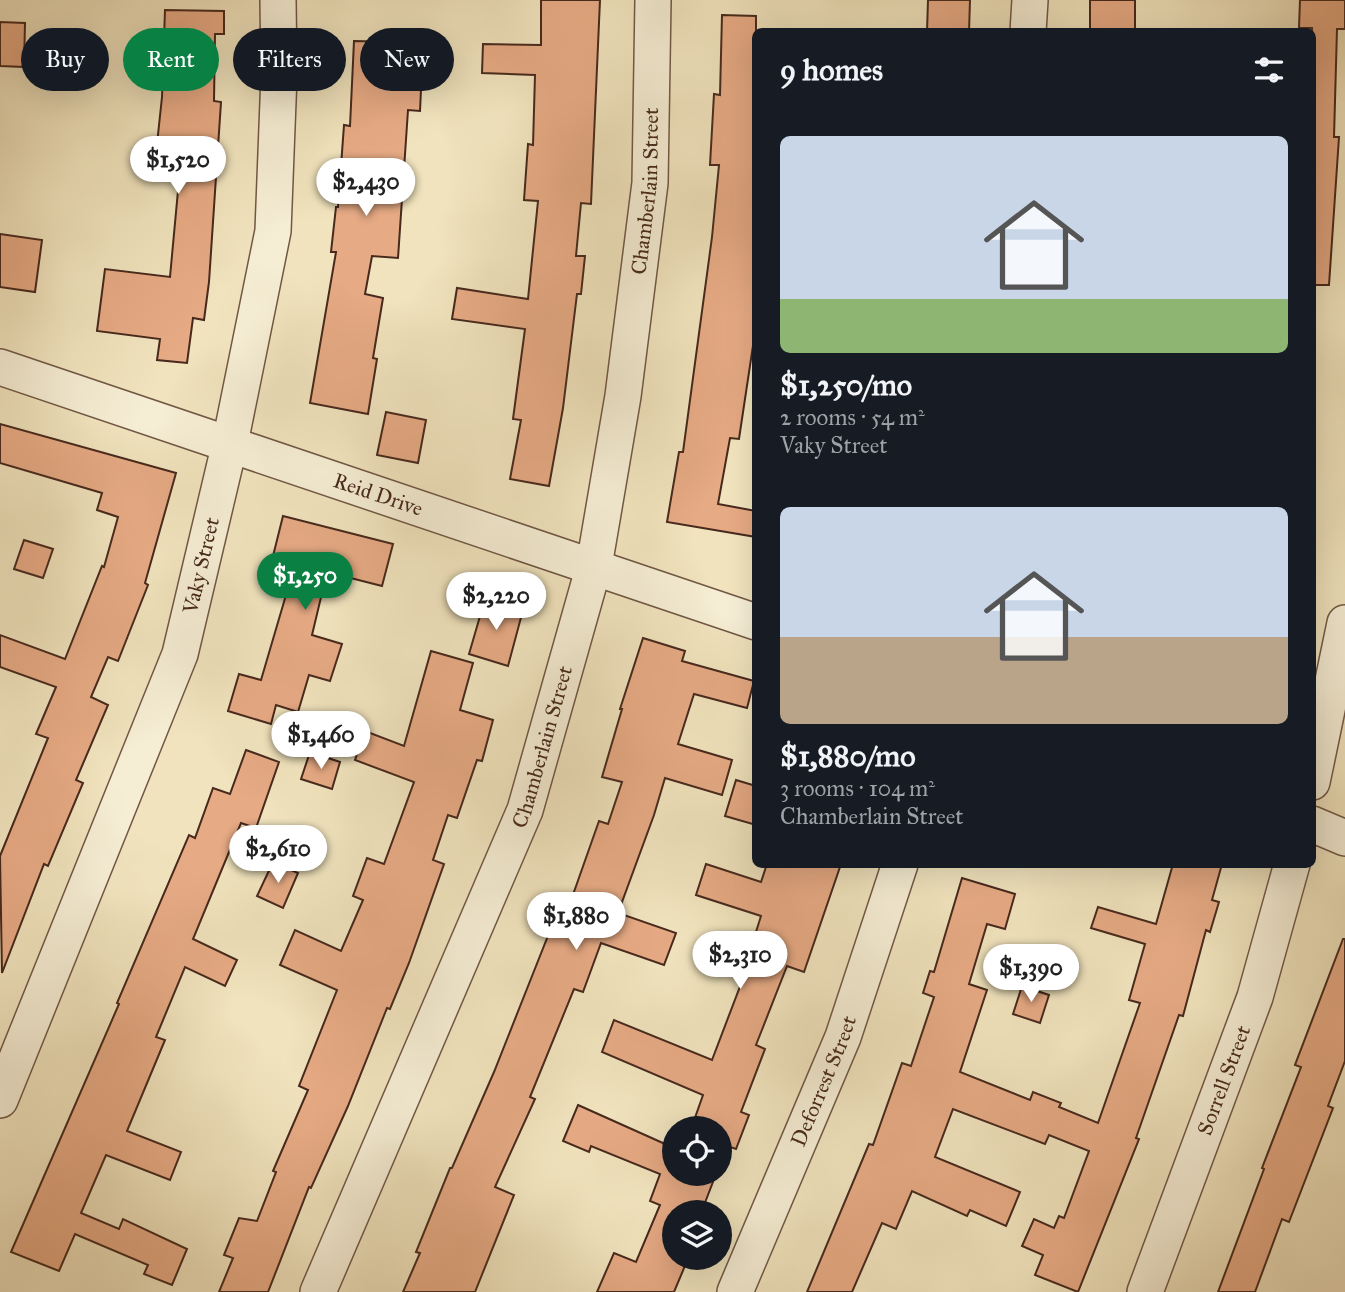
<!DOCTYPE html>
<meta charset="utf-8">
<style>
:root{--surface:#171b24;--page:#242831;--text:#f1f3f6;--muted:#9ea1a6;--accent:#0b8043}
body{margin:0;font-family:"IM FELL Great Primer",serif;background:var(--page);color:var(--text);height:100vh;display:flex;flex-direction:column;font-size:26px;white-space:nowrap}
*{box-sizing:border-box;margin:0}
p{font-size:23px;color:var(--muted)}
.icon{flex:none;width:38px;height:38px;fill:none;stroke:currentColor;stroke-width:2;stroke-linecap:round;stroke-linejoin:round}
.map{position:relative;flex:1;overflow:hidden}
.sheet{position:absolute;left:752px;top:28px;width:564px;height:840px;display:flex;flex-direction:column;background:var(--surface);border-radius:10px;box-shadow:0 7px 28px #0002}
.sheet>*{flex:none}
.top-card{position:absolute;left:21px;top:28px;width:626px;height:63px;display:flex;gap:14px}
.buttons{position:absolute;left:662px;top:1116px;display:grid;gap:14px}
.buttons a{display:grid;place-items:center;width:70px;height:70px;border-radius:50%;background:var(--surface);box-shadow:0 7px 28px #0002;font-size:35px}
.price{position:absolute;translate:-50% -60px;padding:0 16px;border-radius:24px;background:#fff;color:#222;font-size:23px;line-height:46px;filter:drop-shadow(0 2px 4px #0008)}
.price::after{content:'';position:absolute;left:50%;top:42px;width:21px;height:16px;margin-left:-10px;background:inherit;clip-path:polygon(0 0,100% 0,50% 100%)}
.price.active{background:var(--accent);color:#fff}
ul{padding:0;list-style:none}
li{display:grid;align-content:center;gap:14px;height:371px;padding:0 28px}
li span{display:grid;place-items:center;height:217px;border-radius:10px;color:#555}
li>.icon{margin-inline-start:auto}
span .icon{width:126px;height:126px;fill:#fffc;stroke-width:1}
li b{font-size:30px}
h2{display:flex;justify-content:space-between;align-items:center;height:84px;padding:0 28px;font-size:30px}
.chip{padding:0 24px;border-radius:32px;background:var(--surface);box-shadow:0 7px 28px #0002;font-size:24px;line-height:63px}
.chip.active{background:var(--accent);color:#fff}
.map>svg:first-child{display:block}
</style>
<div class="map">
<svg width="1345" height="1292" viewBox="0 0 1345 1292">
<rect width="100%" height="100%" fill="#f0e3bd"/>
<filter id="stains"><feTurbulence type="fractalNoise" baseFrequency=".00286" numOctaves="4"/><feColorMatrix values="0 0 0 0 .2 0 0 0 0 .09 0 0 0 0 .02 0 0 0 .5 -.17"/></filter>
<radialGradient id="worn" r=".72"><stop offset=".6" stop-color="#630" stop-opacity="0"/><stop offset="1" stop-color="#630" stop-opacity=".3"/></radialGradient>
<g fill="#e6aa84" stroke="#47291d" stroke-width="2">
<polygon points="541,0 600,0 591,204 581,203 576,256 585,256 581,294 577,294 563,408 549,486 510,479 521,420 513,419 525,329 452,319 457,288 528,299 538,201 524,200 528,144 533,145 535,75 482,73 483,44 541,45"/>
<polygon points="928,0 970,0 969,32 927,32"/>
<rect x="1090" y="0" width="45" height="32"/>
<polygon points="1300,0 1345,0 1345,29 1337,29 1334,137 1339,137 1329,285 1312,285 1312,28 1299,28"/>
<polygon points="165,10 224,11 224,34 215,34 214,101 221,102 209,282 204,320 193,318 187,363 157,360 160,339 97,331 105,269 170,277 180,169 176,169 178,145 157,144 162,97"/>
<polygon points="722,15 756,16 756,223 753,254 756,255 756,339 754,339 739,439 730,438 718,504 756,511 756,537 667,522 679,452 683,452 712,237 719,165 710,165 714,94 720,95"/>
<polygon points="0,22 25,23 24,67 0,66"/>
<polygon points="354,41 398,42 398,46 423,47 420,111 408,110 398,258 372,256 365,294 383,298 373,358 377,359 368,414 310,403 336,252 331,252 336,207 338,207 344,125 350,126"/>
<polygon points="0,234 42,240 35,292 0,287"/>
<polygon points="386,412 426,420 418,463 377,455"/>
<polygon points="0,424 176,473 145,583 148,585 118,661 108,657 91,697 108,705 76,780 83,783 48,866 44,864 2,973 0,856 48,738 36,734 56,687 0,667 0,635 65,659 102,566 104,567 118,517 97,510 102,493 0,463"/>
<polygon points="283,516 393,544 382,586 327,572 312,635 342,644 330,681 309,675 298,712 276,705 271,724 228,711 239,674 261,680 286,595 274,591 278,575 269,572"/>
<polygon points="24,540 53,549 43,578 14,569"/>
<polygon points="485,599 523,610 508,666 469,654"/>
<polygon points="643,638 685,651 682,661 754,681 747,708 694,694 678,744 732,760 722,795 665,778 654,815 618,913 676,933 664,965 601,943 583,992 574,989 530,1097 535,1099 495,1187 514,1195 475,1292 403,1292 420,1253 416,1252 450,1168 452,1168 494,1072 561,903 569,906 599,821 608,824 622,782 602,777 622,709 620,709"/>
<polygon points="431,651 473,663 460,710 493,720 482,761 477,760 457,818 448,815 433,860 444,864 409,963 390,1009 387,1008 348,1106 311,1188 309,1187 268,1292 219,1292 233,1258 224,1255 239,1218 257,1221 276,1172 273,1171 308,1090 299,1086 337,990 280,965 295,930 341,951 363,900 353,896 367,858 384,864 414,782 355,760 365,731 404,746"/>
<polygon points="246,750 279,762 256,828 241,823 193,939 237,960 225,986 185,967 156,1037 165,1040 127,1131 181,1152 170,1180 106,1155 81,1213 119,1229 123,1219 187,1249 172,1285 144,1274 148,1265 75,1234 59,1271 11,1252 119,1004 117,1003 189,835 195,838 213,788 230,794"/>
<polygon points="310,752 340,762 332,789 301,779"/>
<polygon points="736,780 756,786 756,825 725,816"/>
<polygon points="273,862 298,873 283,908 257,896"/>
<polygon points="706,864 761,882 767,864 841,864 804,972 787,966 756,1045 765,1049 741,1112 749,1115 736,1149 719,1143 719,1129 691,1129 703,1095 602,1052 614,1020 712,1060 752,955 749,954 761,916 696,895"/>
<polygon points="1173,864 1222,864 1212,900 1219,902 1210,932 1206,930 1183,1016 1179,1015 1136,1138 1139,1139 1078,1292 1035,1275 1043,1255 1022,1246 1034,1219 1054,1228 1059,1216 1064,1218 1089,1151 1049,1135 1045,1144 953,1109 935,1157 1020,1192 1006,1226 970,1210 967,1216 912,1191 896,1229 882,1223 852,1292 807,1292 869,1144 873,1145 902,1063 911,1066 934,997 923,993 930,971 934,972 962,878 1015,894 1005,929 987,924 969,984 987,990 960,1072 1030,1100 1033,1092 1061,1103 1059,1107 1098,1123 1140,1003 1129,1000 1145,944 1091,928 1098,907 1156,924"/>
<polygon points="1343,939 1345,939 1345,1061 1328,1106 1333,1108 1289,1222 1282,1219 1255,1292 1218,1292 1264,1169 1262,1168 1301,1067 1295,1065"/>
<polygon points="1022,986 1049,995 1040,1023 1013,1014"/>
<polygon points="578,1105 674,1148 674,1174 716,1174 701,1213 674,1213 674,1258 687,1261 674,1292 597,1292 614,1253 636,1262 660,1205 650,1201 660,1174 591,1146 589,1152 563,1141"/>
</g>
<g fill="none" stroke-linecap="round" stroke-linejoin="round">
<defs>
<g id="minor">
<polyline points="1028,32 1030,0"/>
<path id="s1" d="M0,367L756,622"/>
<polyline points="1312,782 1345,623"/>
<polyline points="1312,824 1345,838"/>
<path id="s2" d="M0,1100L180,654L230,443L273,231L279,75L278,0"/>
<path id="s3" d="M318,1292L525,810L594,566L623,396L650,183L653,0"/>
<path id="s4" d="M735,1292L843,1037L900,864"/>
<path id="s5" d="M1145,1292L1255,997L1292,864"/>
</g>
</defs>
<use href="#minor" stroke="#715845" stroke-width="38"/>
<use href="#minor" stroke="#f5edd4" stroke-width="35"/>
</g>
<g text-anchor="middle" stroke-width="5" stroke-linejoin="round" paint-order="stroke">
<g font-size="21" fill="#47291d" stroke="#f5edd4">
<text dy="7" stroke="none"><textPath href="#s3" startOffset="1157">Chamberlain Street</textPath></text>
<text dy="7" stroke="none"><textPath href="#s1" startOffset="399">Reid Drive</textPath></text>
<text dy="7" stroke="none"><textPath href="#s2" startOffset="572">Vaky Street</textPath></text>
<text dy="7" stroke="none"><textPath href="#s3" startOffset="590">Chamberlain Street</textPath></text>
<text dy="7" stroke="none"><textPath href="#s4" startOffset="229">Deforrest Street</textPath></text>
<text dy="7" stroke="none"><textPath href="#s5" startOffset="226">Sorrell Street</textPath></text>
</g>
</g>
<rect width="100%" height="100%" filter="url(#stains)"/>
<rect width="100%" height="100%" fill="url(#worn)"/>
</svg>
<div class="buttons">
<a><svg class="icon" aria-label="locate" viewBox="0 0 24 24"><circle cx="12" cy="12" r="6"/><path d="M12 2v4M12 18v4M2 12h4M18 12h4"/></svg></a>
<a><svg class="icon" aria-label="layers" viewBox="0 0 24 24"><path d="M12 4l9 5-9 5-9-5zM3 14l9 5 9-5"/></svg></a>
</div>
<b class="price" style="left:178px;top:196px">$1,520</b>
<b class="price" style="left:366px;top:218px">$2,430</b>
<b class="price active" style="left:305px;top:612px">$1,250</b>
<b class="price" style="left:496px;top:632px">$2,220</b>
<b class="price" style="left:321px;top:771px">$1,460</b>
<b class="price" style="left:278px;top:885px">$2,610</b>
<b class="price" style="left:576px;top:952px">$1,880</b>
<b class="price" style="left:740px;top:991px">$2,310</b>
<b class="price" style="left:1031px;top:1004px">$1,390</b>
<div class="top-card">
<a class="chip">Buy</a>
<a class="chip active">Rent</a>
<a class="chip">Filters</a>
<a class="chip">New</a>
</div>
<section class="sheet">
<h2>9 homes<svg class="icon" aria-label="filters" viewBox="0 0 24 24"><path d="M4 7h16M4 17h16"/><circle cx="9" cy="7" r="2"/><circle cx="15" cy="17" r="2"/></svg></h2>
<ul>
<li><span style="background:linear-gradient(#c9d6e8 75%,#8fb573 0)"><svg class="icon" aria-label="home" viewBox="0 0 24 24"><path d="M3 11l9-7 9 7M6 9v11h12V9"/></svg></span><div><b>$1,250/mo</b><p>2 rooms · 54 m²</p><p>Vaky Street</p></div></li>
<li><span style="background:linear-gradient(#c9d6e8 60%,#b9a48a 0)"><svg class="icon" aria-label="home" viewBox="0 0 24 24"><path d="M3 11l9-7 9 7M6 9v11h12V9"/></svg></span><div><b>$1,880/mo</b><p>3 rooms · 104 m²</p><p>Chamberlain Street</p></div></li>
</ul>
</section>
</div>
